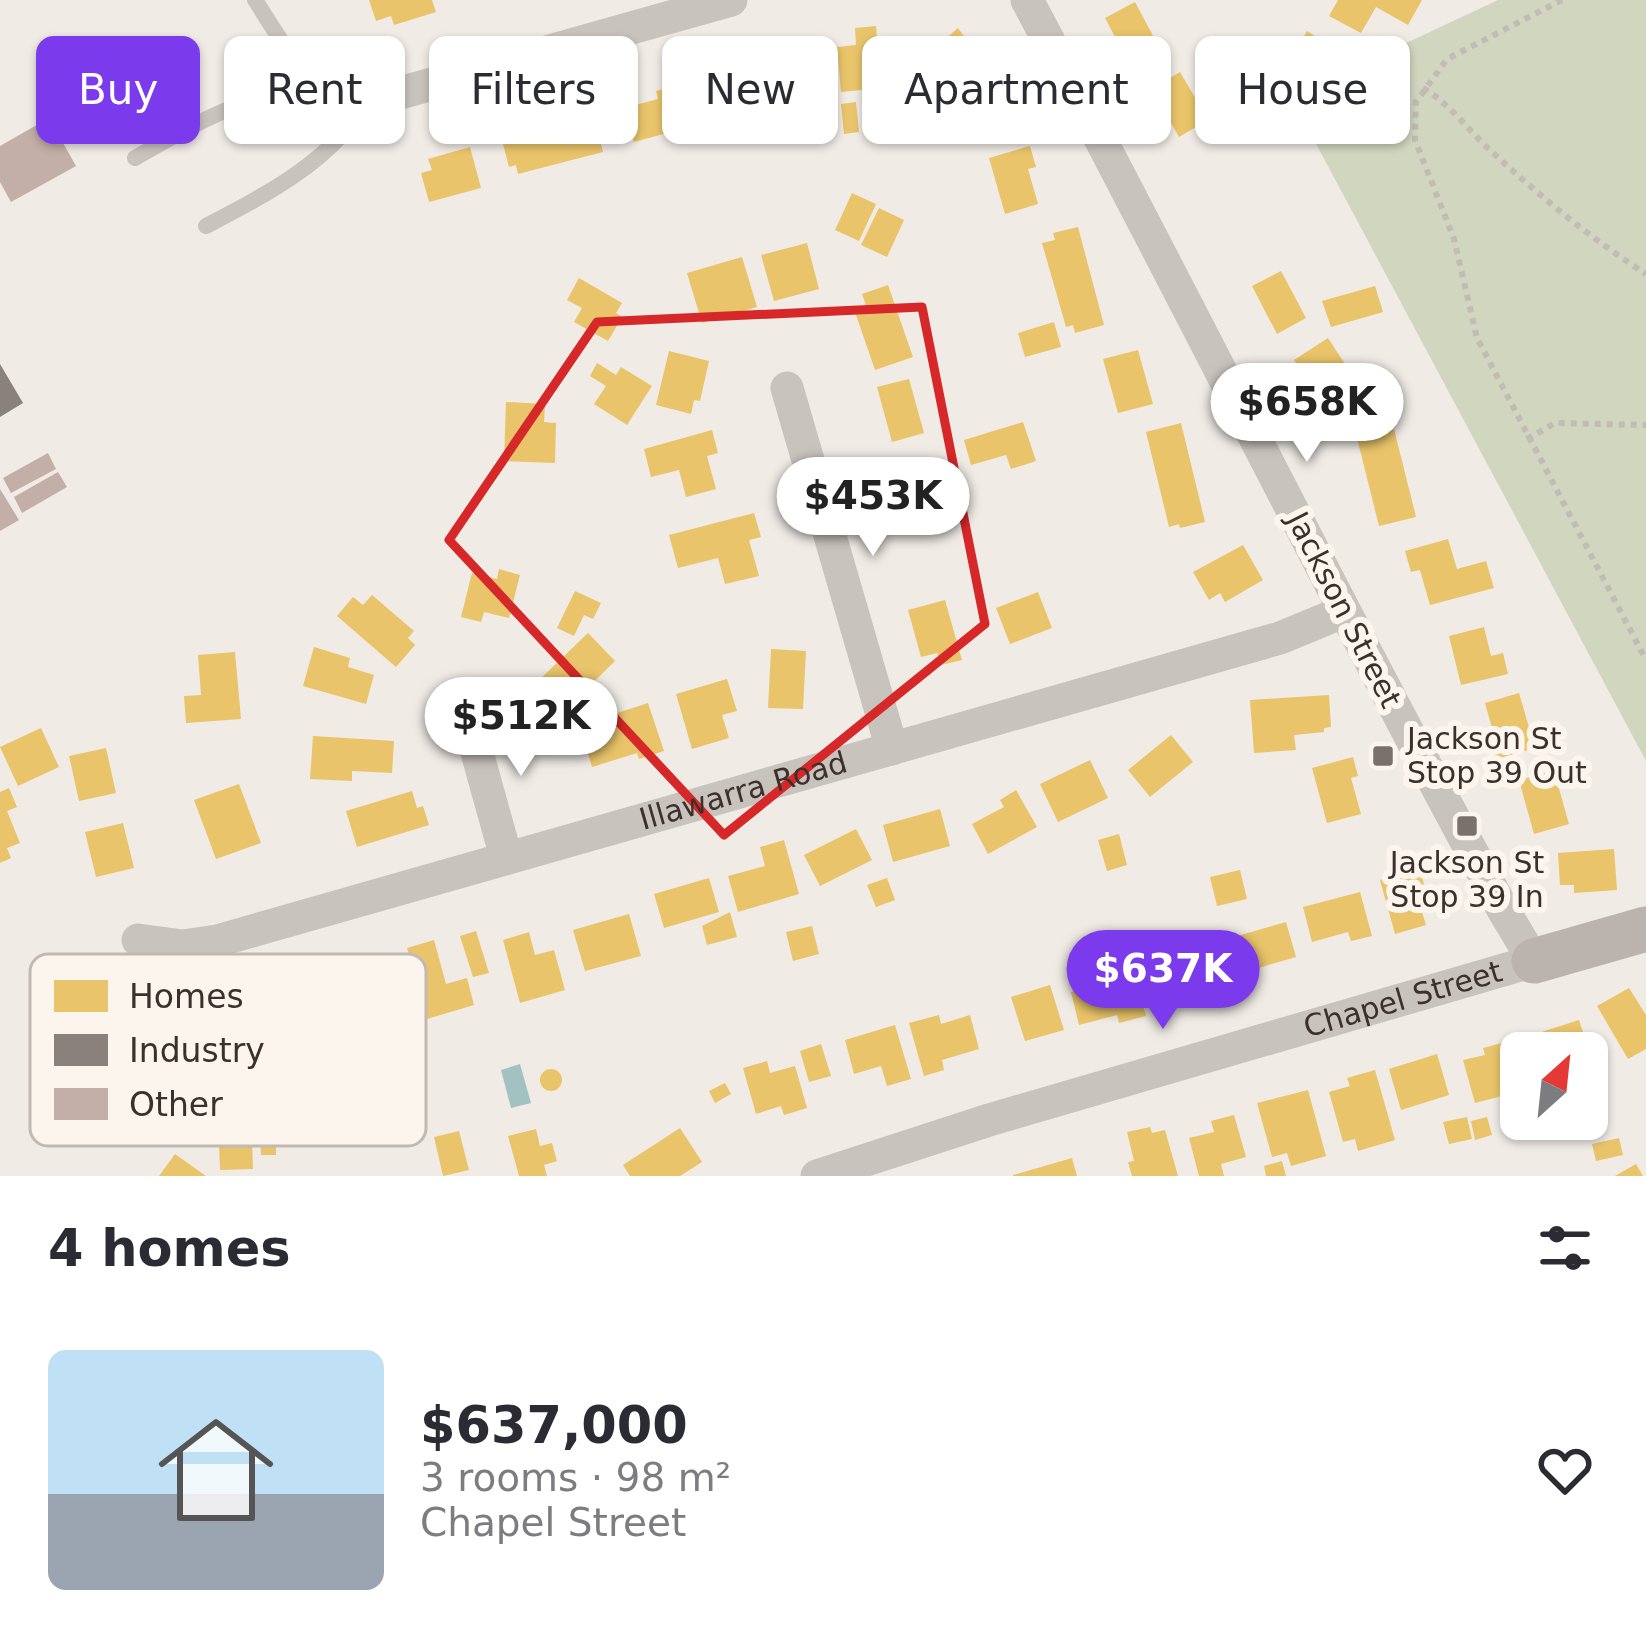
<!DOCTYPE html>
<meta charset="utf-8">
<style>
:root{--surface:#fff;--page:#f7f7f7;--text:#2b2b33;--muted:#7c7c81;--line:#e1e1e2;--accent:#7c3aed}
body{margin:0;font-family:"DejaVu Sans",sans-serif;background:var(--page);color:var(--text);height:100vh;display:flex;flex-direction:column;font-size:45px;white-space:nowrap}
*{box-sizing:border-box;margin:0}
p{font-size:39px;color:var(--muted)}
.icon{flex:none;width:66px;height:66px;fill:none;stroke:currentColor;stroke-width:2;stroke-linecap:round;stroke-linejoin:round}
.map{position:relative;height:1176px;overflow:hidden}
.details{display:flex;flex-direction:column;background:var(--surface);flex:1}
.details>*{flex:none}
.hud{position:absolute;left:36px;top:36px;width:1575px;height:108px;display:flex;gap:24px}
.needle{width:78px;rotate:27deg}
.buttons{position:absolute;left:1500px;top:1032px;display:grid;gap:24px}
.buttons a{display:grid;place-items:center;width:108px;height:108px;border-radius:18px;background:var(--surface);box-shadow:0 3px 9px #0004;font-size:60px}
.price{position:absolute;translate:-50% -102px;padding:0 27px;border-radius:42px;background:#fff;color:#222;font-size:39px;line-height:78px;filter:drop-shadow(0 3px 6px #0008)}
.price::after{content:'';position:absolute;left:50%;top:72px;width:36px;height:27px;margin-left:-18px;background:inherit;clip-path:polygon(0 0,100% 0,50% 100%)}
.price.selected{background:var(--accent);color:#fff}
ul{padding:0;list-style:none}
li{display:flex;align-items:center;gap:36px;height:300px;padding:0 48px}
li+li{border-top:3px solid var(--line)}
li span{display:grid;place-items:center;flex:none;width:336px;height:240px;border-radius:18px;color:#555}
li>.icon{margin-inline-start:auto}
span .icon{width:144px;height:144px;fill:#fffc;stroke-width:1}
li b{font-size:51px}
h2{display:flex;justify-content:space-between;align-items:center;height:144px;padding:0 48px;font-size:51px}
.tag{padding:0 42px;border-radius:18px;background:var(--surface);box-shadow:0 3px 9px #0004;font-size:42px;line-height:108px}
.tag.selected{background:var(--accent);color:#fff}
.map>svg:first-child{display:block}
</style>
<div class="map">
<svg width="1646" height="1176" viewBox="0 0 1646 1176">
<rect width="100%" height="100%" fill="#f0ebe5"/>
<polygon fill="#d1d6bf" points="1498,0 1646,0 1646,761 1291,97"/>
<polygon fill="#a1c2c1" points="520,1064 531,1103 511,1108 501,1070"/>
<g fill="#e9c46a">
<polygon points="369,0 432,0 436,12 394,25 391,16 376,21"/>
<polygon points="1338,0 1422,0 1408,25 1376,7 1361,33 1329,16"/>
<polygon points="1135,2 1160,49 1130,65 1105,18"/>
<polygon points="876,26 881,88 841,92 837,47 856,45 855,28"/>
<polygon points="958,28 1017,110 994,127 990,121 982,127 928,54"/>
<polygon points="1307,31 1318,38 1304,62 1293,55"/>
<polygon points="807,54 818,92 725,118 714,80"/>
<polygon points="1180,72 1208,120 1179,137 1152,89"/>
<polygon points="678,85 689,127 634,142 624,108 658,99 656,91"/>
<polygon points="856,102 859,132 844,134 841,104"/>
<polygon points="599,114 606,138 600,140 603,152 518,174 516,165 509,167 502,140"/>
<polygon points="1030,146 1036,167 1028,169 1038,204 1005,214 989,158"/>
<polygon points="470,147 481,188 429,202 421,173 432,170 428,159"/>
<polygon points="852,193 876,204 859,241 835,230"/>
<polygon points="879,208 904,220 887,257 861,245"/>
<polygon points="1078,227 1104,325 1075,333 1073,325 1066,327 1042,243 1055,240 1053,233"/>
<polygon points="807,243 819,289 774,301 761,255"/>
<polygon points="742,257 757,307 702,323 687,273"/>
<polygon points="1281,271 1306,318 1277,334 1252,286"/>
<polygon points="579,278 622,303 616,313 622,317 608,341 574,322 582,308 567,300"/>
<polygon points="888,285 913,357 875,370 855,312 867,308 862,294"/>
<polygon points="1375,286 1383,312 1331,327 1322,301"/>
<polygon points="1054,322 1061,347 1025,357 1018,333"/>
<polygon points="1328,338 1358,384 1324,405 1294,360"/>
<polygon points="1138,350 1153,404 1118,413 1103,359"/>
<polygon points="669,351 709,361 700,401 694,400 691,414 656,405"/>
<polygon points="597,363 616,375 621,367 652,386 627,425 594,404 606,386 590,376"/>
<polygon points="909,379 924,433 892,442 877,387"/>
<polygon points="506,402 545,404 544,422 556,423 555,463 504,461"/>
<polygon points="1023,422 1036,461 1011,469 1006,455 971,465 964,440"/>
<polygon points="1181,423 1205,522 1180,528 1179,524 1169,527 1146,432"/>
<polygon points="1394,429 1416,517 1379,526 1357,438"/>
<polygon points="712,430 718,453 707,456 716,489 686,497 679,470 651,477 644,449"/>
<polygon points="946,461 958,505 900,522 887,478"/>
<polygon points="754,513 761,537 749,540 759,576 725,584 718,558 678,568 669,535"/>
<polygon points="1448,539 1457,569 1486,561 1494,588 1430,605 1420,570 1411,572 1405,551"/>
<polygon points="1243,545 1263,580 1225,602 1220,593 1209,600 1193,572"/>
<polygon points="499,569 520,575 509,618 484,612 481,622 461,617 472,573 497,579"/>
<polygon points="575,591 601,603 593,619 584,615 574,636 557,628"/>
<polygon points="1038,592 1052,628 1010,644 996,608"/>
<polygon points="372,595 414,631 408,638 415,645 396,667 337,616 353,597 363,605"/>
<polygon points="945,600 962,660 941,665 937,653 921,657 908,610"/>
<polygon points="1484,627 1491,656 1503,653 1508,674 1461,685 1449,636"/>
<polygon points="588,633 615,661 564,711 537,682"/>
<polygon points="314,647 350,658 348,667 374,675 366,704 303,686"/>
<polygon points="771,649 806,651 803,709 768,708"/>
<polygon points="235,652 241,719 186,723 184,696 201,695 198,655"/>
<polygon points="727,679 737,711 722,715 729,738 692,749 676,694"/>
<polygon points="1519,693 1535,748 1493,760 1487,742 1495,739 1485,703"/>
<polygon points="1329,695 1331,727 1324,728 1324,732 1294,735 1296,750 1254,753 1250,700"/>
<polygon points="648,703 664,751 639,759 637,753 592,767 585,743 605,736 599,719"/>
<polygon points="41,728 59,767 18,786 0,747"/>
<polygon points="1171,735 1193,762 1150,797 1128,770"/>
<polygon points="313,736 394,741 392,773 352,771 352,781 310,779"/>
<polygon points="106,748 116,793 79,801 69,756"/>
<polygon points="1353,757 1358,776 1351,778 1361,814 1327,823 1312,768"/>
<polygon points="1090,760 1108,798 1058,822 1040,784"/>
<polygon points="1554,771 1569,824 1534,834 1519,780"/>
<polygon points="239,784 261,843 216,859 194,800"/>
<polygon points="9,788 17,807 7,811 20,843 7,848 11,858 0,863 0,792"/>
<polygon points="1016,790 1037,827 988,854 972,824 1004,807 1000,800"/>
<polygon points="412,791 417,808 423,806 429,825 357,847 346,811"/>
<polygon points="940,809 950,846 893,862 883,825"/>
<polygon points="123,823 134,868 96,877 85,832"/>
<polygon points="856,829 872,860 820,886 804,855"/>
<polygon points="1119,834 1127,865 1107,871 1098,840"/>
<polygon points="784,840 799,894 738,912 728,876 765,866 760,847"/>
<polygon points="1614,849 1617,890 1574,893 1574,885 1560,885 1558,853"/>
<polygon points="1240,870 1247,899 1217,906 1210,877"/>
<polygon points="1420,870 1431,910 1422,912 1426,925 1395,934 1380,880"/>
<polygon points="709,878 719,912 664,928 654,894"/>
<polygon points="887,878 895,900 876,907 867,885"/>
<polygon points="1360,892 1372,936 1351,941 1348,932 1312,942 1303,907"/>
<polygon points="730,912 737,937 707,945 702,926"/>
<polygon points="629,914 641,956 585,971 573,930"/>
<polygon points="1286,922 1296,957 1238,974 1227,939"/>
<polygon points="812,926 819,954 793,961 786,932"/>
<polygon points="476,931 489,973 473,977 460,936"/>
<polygon points="529,932 535,955 554,950 565,990 520,1003 503,940"/>
<polygon points="434,940 446,984 467,978 474,1005 427,1019 407,948"/>
<polygon points="1208,948 1219,986 1159,1003 1148,966"/>
<polygon points="1135,975 1146,1016 1119,1023 1117,1015 1079,1025 1071,992"/>
<polygon points="1050,985 1064,1030 1025,1041 1011,997"/>
<polygon points="1629,988 1646,1015 1646,1049 1628,1059 1597,1006"/>
<polygon points="939,1015 941,1024 970,1015 979,1049 942,1060 944,1070 924,1076 909,1023"/>
<polygon points="1579,1020 1590,1053 1534,1053 1529,1036"/>
<polygon points="895,1025 911,1079 887,1086 881,1066 854,1074 845,1040"/>
<polygon points="1513,1040 1521,1070 1521,1091 1475,1103 1463,1060 1485,1055 1483,1048"/>
<polygon points="821,1044 831,1076 809,1082 800,1051"/>
<polygon points="1437,1054 1449,1095 1401,1110 1389,1069"/>
<polygon points="767,1061 770,1073 795,1066 807,1108 784,1115 781,1106 756,1114 743,1068"/>
<circle cx="551" cy="1080" r="11"/>
<polygon points="1375,1070 1395,1140 1358,1151 1355,1139 1343,1142 1329,1092 1350,1086 1347,1078"/>
<polygon points="725,1083 731,1094 715,1103 709,1091"/>
<polygon points="1593,1087 1602,1122 1550,1135 1546,1119 1587,1119 1587,1088"/>
<polygon points="1308,1090 1326,1156 1291,1166 1287,1153 1272,1157 1257,1103"/>
<polygon points="1234,1115 1246,1157 1221,1164 1224,1176 1199,1176 1189,1138 1214,1132 1211,1121"/>
<polygon points="1467,1117 1472,1139 1449,1144 1443,1122"/>
<polygon points="1487,1117 1492,1135 1475,1140 1471,1121"/>
<polygon points="1150,1127 1152,1133 1165,1130 1178,1176 1132,1176 1128,1162 1134,1161 1127,1132"/>
<polygon points="680,1128 702,1162 680,1176 630,1176 623,1165"/>
<polygon points="536,1129 540,1146 552,1143 557,1161 544,1165 547,1176 519,1176 508,1136"/>
<polygon points="459,1131 469,1170 443,1176 434,1137"/>
<polygon points="260,1134 276,1134 276,1155 261,1155"/>
<polygon points="1619,1138 1623,1155 1596,1161 1592,1144"/>
<polygon points="252,1141 253,1169 220,1170 219,1143"/>
<polygon points="175,1154 206,1176 159,1176"/>
<polygon points="1072,1158 1077,1176 1013,1176 1013,1175"/>
<polygon points="1282,1161 1286,1176 1266,1176 1264,1166"/>
<polygon points="1636,1164 1643,1176 1615,1176"/>
</g>
<polygon fill="#8a817c" points="0,364 23,403 0,417"/>
<g fill="#c3afa7">
<polygon points="49,118 76,166 11,202 0,182 0,146"/>
<polygon points="48,453 56,469 11,493 3,478"/>
<polygon points="58,472 67,487 22,513 14,497"/>
<polygon points="0,489 19,520 0,531"/>
</g>
<g fill="none" stroke-linecap="round" stroke-linejoin="round">
<g stroke="#c2bbb6" stroke-width="6" stroke-dasharray="6 6" stroke-linecap="butt">
<polyline points="1562,0 1447,59 1416,102 1415,140 1454,239 1477,338 1646,660"/>
<path d="M1423,88C1450,104 1468,130 1491,151C1540,196 1590,238 1646,274"/>
<polyline points="1527,439 1555,423 1646,425"/>
</g>
<g stroke="#c9c3be" stroke-width="16">
<path d="M135,158C196,123 251,90 323,88"/>
<path d="M206,226C269,193 328,163 368,102C308,94 285,46 255,0"/>
</g>
<g stroke="#c9c3be" stroke-width="33">
<polyline points="368,102 731,0"/>
<polyline points="787,388 892,749"/>
<polyline points="468,720 506,857"/>
<path id="s1" d="M138,940L183,946L217,941L1280,638L1343,612"/>
<path id="s2" d="M817,1176L989,1120L1534,961L1505,913C1340,611 1189,303 1027,0"/>
</g>
<polyline stroke="#bab3ae" stroke-width="45" points="1534,961 1646,929"/>
</g>
<path fill="none" stroke="#d62828" stroke-width="9" stroke-linejoin="round" d="M922,307L985,624L724,835L449,540L597,322Z"/>
<g fill="#7a716c" stroke="#fbf5ee" stroke-width="4.5">
<rect x="1371" y="744" width="24" height="24" rx="6"/>
<rect x="1455" y="814" width="24" height="24" rx="6"/>
</g>
<g text-anchor="middle" stroke-width="12" stroke-linejoin="round" paint-order="stroke">
<g font-size="30" fill="#3b302b" stroke="#fbf5ee">
<text transform="translate(1344 610) rotate(63)" y="10">Jackson Street</text>
<text dy="10" stroke="none"><textPath href="#s1" startOffset="627">Illawarra Road</textPath></text>
<text dy="10" stroke="none"><textPath href="#s2" startOffset="612">Chapel Street</textPath></text>
</g>
<g font-size="30" fill="#3b302b" stroke="#fbf5ee" text-anchor="start">
<text x="1407" y="749">Jackson St<tspan x="1407" dy="34">Stop 39 Out</tspan></text>
<text x="1467" y="873" text-anchor="middle">Jackson St<tspan x="1467" dy="34">Stop 39 In</tspan></text>
</g>
</g>
<rect x="30" y="954" width="396" height="192" rx="18" fill="#fbf5ee" stroke="#c1bab4" stroke-width="3"/>
<rect x="54" y="980" width="54" height="32" fill="#e9c46a"/>
<rect x="54" y="1034" width="54" height="32" fill="#8a817c"/>
<rect x="54" y="1088" width="54" height="32" fill="#c3afa7"/>
<g font-size="33" fill="#3b302b">
<text x="129" y="1008">Homes</text>
<text x="129" y="1062">Industry</text>
<text x="129" y="1116">Other</text>
</g>
</svg>
<div class="buttons">
<a><svg class="needle" viewBox="-14 -14 28 28"><path d="M0-13l5 13h-10z" fill="#e53935"/><path d="M0 13l5-13h-10z" fill="#7c7c81"/></svg></a>
</div>
<b class="price" style="left:1307px;top:465px">$658K</b>
<b class="price" style="left:873px;top:559px">$453K</b>
<b class="price" style="left:521px;top:779px">$512K</b>
<b class="price selected" style="left:1163px;top:1032px">$637K</b>
<div class="hud">
<a class="tag selected">Buy</a>
<a class="tag">Rent</a>
<a class="tag">Filters</a>
<a class="tag">New</a>
<a class="tag">Apartment</a>
<a class="tag">House</a>
</div>
</div>
<section class="details">
<h2>4 homes<svg class="icon" aria-label="filters" viewBox="0 0 24 24"><path d="M4 7h16M4 17h16"/><circle cx="9" cy="7" r="2"/><circle cx="15" cy="17" r="2"/></svg></h2>
<ul>
<li><span style="background:linear-gradient(#bfe0f5 60%,#9aa5b1 0)"><svg class="icon" aria-label="home" viewBox="0 0 24 24"><path d="M3 11l9-7 9 7M6 9v11h12V9"/></svg></span><div><b>$637,000</b><p>3 rooms · 98 m²</p><p>Chapel Street</p></div><svg class="icon" aria-label="heart" viewBox="0 0 24 24"><path d="M12 20l-8-8c-3-5 5-10 8-4 3-6 11-1 8 4z"/></svg></li>
</ul>
</section>
